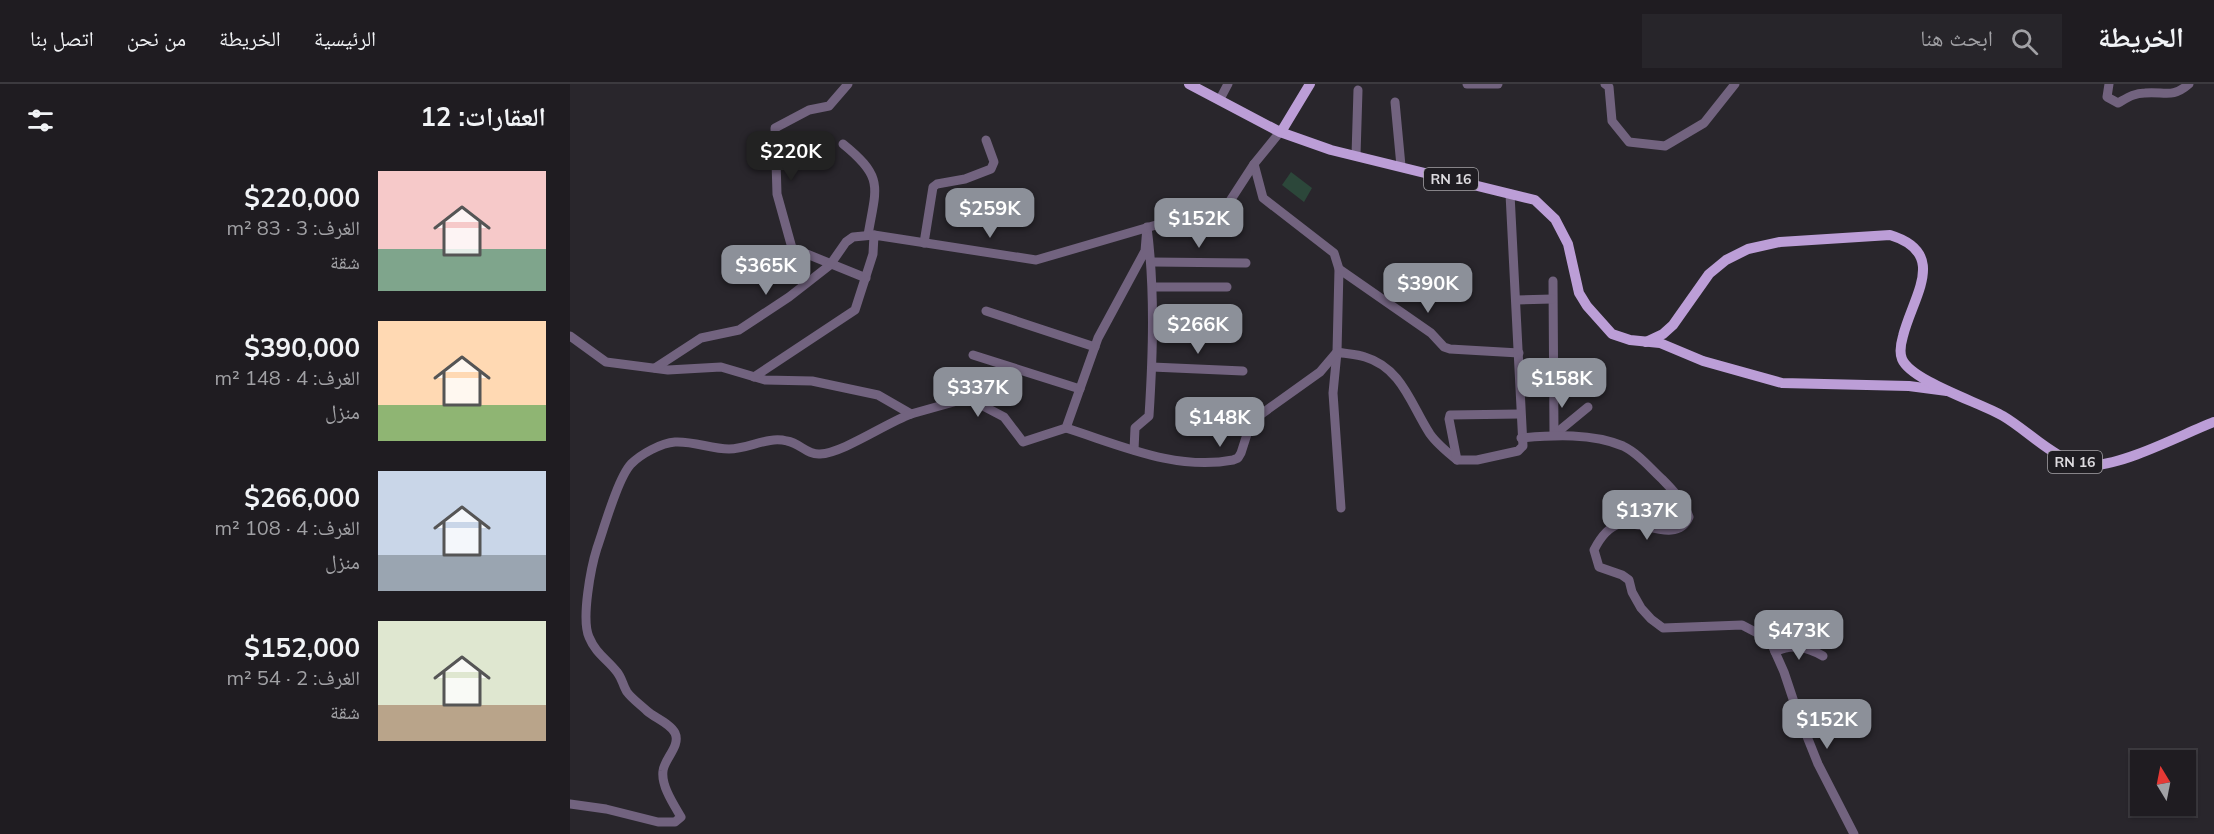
<!DOCTYPE html>
<html lang="ar">
<meta charset="utf-8">
<style>
:root{--surface:#1f1c21;--page:#27252a;--text:#f1f3f6;--muted:#a1a1a5;--line:#3c3a3f;--accent:#8c9099}
body{margin:0;font-family:Mulish,"Noto Naskh Arabic",sans-serif;background:var(--page);color:var(--text);direction:rtl;height:100vh;display:flex;flex-direction:column;font-size:22px;white-space:nowrap}
*{box-sizing:border-box;margin:0}
p{font-size:20px;color:var(--muted)}
.icon{flex:none;width:33px;height:33px;fill:none;stroke:currentColor;stroke-width:2;stroke-linecap:round;stroke-linejoin:round}
.map{position:relative;flex:1;overflow:hidden;direction:ltr}
.sheet{display:flex;flex-direction:column;background:var(--surface);width:570px}
.sheet>*{flex:none}
.needle{width:39px;rotate:350deg}
.tools{position:absolute;left:1560px;top:666px;display:grid;gap:12px}
.tools a{display:grid;place-items:center;width:66px;height:66px;border-radius:0px;background:var(--surface);box-shadow:0 2px 4px #0004,0 0 0 2px var(--line);font-size:30px}
.price{position:absolute;translate:-50% -51px;padding:0 14px;border-radius:12px;background:var(--accent);color:#fff;font-size:20px;line-height:39px;filter:drop-shadow(0 2px 3px #0008)}
.price::after{content:'';position:absolute;left:50%;top:36px;width:18px;height:14px;margin-left:-9px;background:inherit;clip-path:polygon(0 0,100% 0,50% 100%)}
.price.on{background:#222;color:#fff}
ul{padding:0;list-style:none}
li{display:flex;align-items:center;gap:18px;height:150px;padding:0 24px}
li span{display:grid;place-items:center;flex:none;width:168px;height:120px;border-radius:0px;color:#555}
li>.icon{margin-inline-start:auto}
span .icon{width:72px;height:72px;fill:#fffc;stroke-width:1}
li b{font-size:26px}
h2{display:flex;justify-content:space-between;align-items:center;height:72px;padding:0 24px;font-size:26px}
header{display:flex;align-items:center;gap:36px;box-sizing:border-box;height:84px;padding:0 30px;background:var(--surface);border-bottom:2px solid var(--line)}
header strong{font-size:28px}
nav{display:flex;gap:33px;margin-inline-start:auto;font-size:21px}
.search{width:420px;height:54px;background:var(--page);display:flex;align-items:center;gap:15px;box-sizing:border-box;padding:0 21px;border-radius:0px;color:var(--muted);font-size:22px}
main{display:flex;flex:1;min-height:0}
.map>svg:first-child{display:block}
</style>
<header>
<strong>الخريطة</strong>
<div class="search"><svg class="icon" aria-label="search" viewBox="0 0 24 24"><circle cx="10" cy="10" r="6"/><path d="M15 15l6 6"/></svg>ابحث هنا</div>
<nav><a>الرئيسية</a><a>الخريطة</a><a>من نحن</a><a>اتصل بنا</a></nav>
</header>
<main>
<div class="map">
<svg width="1644" height="750" viewBox="0 0 1644 750">
<rect width="100%" height="100%" fill="#29262c"/>
<polygon fill="#2c473a" points="721,88 742,104 734,118 712,101"/>
<g fill="none" stroke-linecap="round" stroke-linejoin="round">
<g stroke="#72637f" stroke-width="9">
<polyline points="278,0 259,22 239,26 205,44 207,110 222,164 296,194"/>
<polyline points="897,0 928,0"/>
<polyline points="1035,0 1039,3 1042,37 1059,58 1095,62 1134,39 1165,0"/>
<path d="M1539,0L1537,13L1548,19C1557,14 1564,9 1575,9C1594,7 1602,15 1619,0"/>
<polyline points="650,15 658,0"/>
<polyline points="825,18 831,82"/>
<path d="M273,60C315,94 306,103 298,151"/>
<polyline points="786,71 788,6"/>
<polyline points="684,80 693,114 764,169 769,185 767,268 763,309 771,424"/>
<polyline points="354,159 363,103 367,100 395,95 421,85 424,78 416,56"/>
<polyline points="582,178 676,179"/>
<polyline points="769,185 861,249 874,263 880,265 949,269"/>
<polyline points="983,197 984,351"/>
<polyline points="583,203 657,203"/>
<polyline points="946,216 982,215"/>
<polyline points="416,227 525,263"/>
<path d="M0,252L36,278L98,286L151,283L195,296L242,297L308,311L341,330L398,314L434,333L453,358L496,344L528,254L575,167L577,143C585,206 583,269 579,332L565,344L564,366"/>
<polyline points="403,271 510,305"/>
<polyline points="582,283 673,287"/>
<polyline points="85,284 131,254 169,246 219,213 260,181 276,158 283,153 304,151"/>
<polyline points="184,293 285,226 303,170 304,151 466,176 658,120 684,80 710,48"/>
<path d="M496,344C550,361 606,387 663,376L668,374L671,369L679,344L690,331L750,288L767,268C776,270 786,270 795,273C832,284 841,321 860,350C867,360 877,368 887,376H907L948,367L953,362L940,110"/>
<polyline points="984,351 1018,323"/>
<path d="M951,354C984,351 1022,349 1053,362C1068,369 1080,384 1092,395C1103,406 1114,418 1119,433C1107,461 1070,435 1050,440C1038,443 1029,456 1024,466L1029,483L1052,491L1059,496L1062,508L1071,524L1081,535L1093,544L1172,541L1193,552L1202,561L1214,588L1228,630L1248,680L1284,750"/>
<polyline points="887,376 879,335 880,331 950,330"/>
<path d="M1205,568C1222,559 1237,563 1253,572"/>
<path d="M0,720L36,725L88,738H105L111,733C104,721 91,702 93,687C94,675 111,662 105,649C101,640 85,634 77,627C71,621 62,615 57,608C53,602 52,594 47,588C37,575 26,570 19,553C11,535 21,483 27,464C34,444 48,394 61,380C71,370 91,359 105,358C124,357 141,365 159,365C179,365 197,352 217,357C230,359 237,371 250,370C273,369 316,339 341,330"/>
</g>
<g stroke="#bc9ed7" stroke-width="10">
<polyline points="619,0 710,48 761,66 965,116 985,135 998,160 1009,209 1017,222 1042,250 1060,256 1090,259 1133,277 1212,299 1339,302 1377,307"/>
<polyline points="711,48 740,0"/>
<path d="M1076,258L1093,250L1103,241L1139,190L1156,176L1178,165L1210,158L1320,151C1379,169 1343,212 1333,252C1331,259 1329,268 1332,275C1341,297 1411,319 1433,332C1462,349 1489,382 1524,381C1556,380 1613,350 1644,338"/>
</g>
</g>
<g text-anchor="middle" stroke-width="5" stroke-linejoin="round" paint-order="stroke">
<g fill="#1f1d22" stroke="#a5a3a7" stroke-width="1.5">
<rect x="854" y="84" width="54" height="22" rx="4.5"/>
<rect x="1478" y="367" width="54" height="22" rx="4.5"/>
</g>
<g font-size="14" font-weight="bold" fill="#dedce0">
<text x="881" y="100">RN 16</text>
<text x="1505" y="383">RN 16</text>
</g>
</g>
</svg>
<div class="tools">
<a><svg class="needle" viewBox="-14 -14 28 28"><path d="M0-13l5 13h-10z" fill="#e53935"/><path d="M0 13l5-13h-10z" fill="#a1a1a5"/></svg></a>
</div>
<b class="price on" style="left:221px;top:98px">$220K</b>
<b class="price" style="left:420px;top:155px">$259K</b>
<b class="price" style="left:629px;top:165px">$152K</b>
<b class="price" style="left:196px;top:212px">$365K</b>
<b class="price" style="left:858px;top:230px">$390K</b>
<b class="price" style="left:628px;top:271px">$266K</b>
<b class="price" style="left:992px;top:325px">$158K</b>
<b class="price" style="left:408px;top:334px">$337K</b>
<b class="price" style="left:650px;top:364px">$148K</b>
<b class="price" style="left:1077px;top:457px">$137K</b>
<b class="price" style="left:1229px;top:577px">$473K</b>
<b class="price" style="left:1257px;top:666px">$152K</b>
</div>
<section class="sheet">
<h2>العقارات: 12<svg class="icon" aria-label="filters" viewBox="0 0 24 24"><path d="M4 7h16M4 17h16"/><circle cx="9" cy="7" r="2"/><circle cx="15" cy="17" r="2"/></svg></h2>
<ul>
<li><span style="background:linear-gradient(#f6c9c9 65%,#7fa58c 0)"><svg class="icon" aria-label="home" viewBox="0 0 24 24"><path d="M3 11l9-7 9 7M6 9v11h12V9"/></svg></span><div><b>$220,000</b><p>الغرف: 3 · 83 m²</p><p>شقة</p></div></li>
<li><span style="background:linear-gradient(#ffd9b3 70%,#8fb573 0)"><svg class="icon" aria-label="home" viewBox="0 0 24 24"><path d="M3 11l9-7 9 7M6 9v11h12V9"/></svg></span><div><b>$390,000</b><p>الغرف: 4 · 148 m²</p><p>منزل</p></div></li>
<li><span style="background:linear-gradient(#c9d6e8 70%,#9aa5b1 0)"><svg class="icon" aria-label="home" viewBox="0 0 24 24"><path d="M3 11l9-7 9 7M6 9v11h12V9"/></svg></span><div><b>$266,000</b><p>الغرف: 4 · 108 m²</p><p>منزل</p></div></li>
<li><span style="background:linear-gradient(#dfe7d0 70%,#b9a48a 0)"><svg class="icon" aria-label="home" viewBox="0 0 24 24"><path d="M3 11l9-7 9 7M6 9v11h12V9"/></svg></span><div><b>$152,000</b><p>الغرف: 2 · 54 m²</p><p>شقة</p></div></li>
</ul>
</section>
</main>
